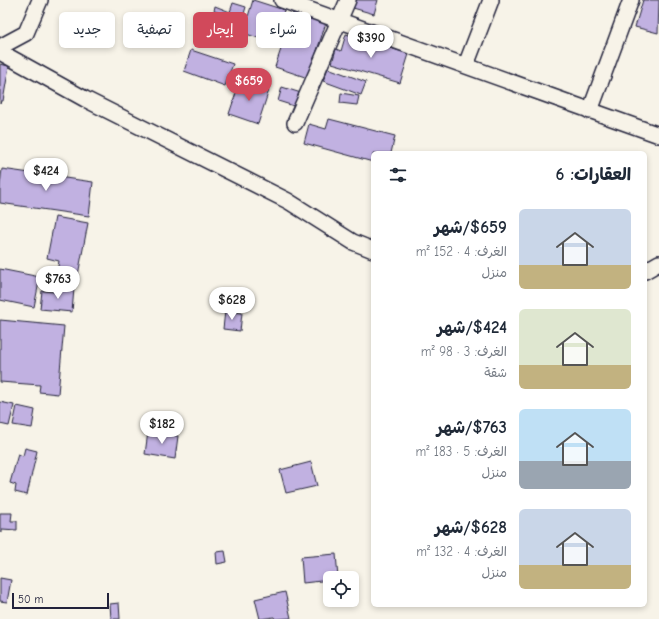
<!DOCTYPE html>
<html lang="ar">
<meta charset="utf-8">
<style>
:root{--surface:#fff;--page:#f6f6f7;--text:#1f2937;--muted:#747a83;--accent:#d1495b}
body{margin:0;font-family:"Comic Neue","Playpen Sans Arabic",sans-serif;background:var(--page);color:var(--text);direction:rtl;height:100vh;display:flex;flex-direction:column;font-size:15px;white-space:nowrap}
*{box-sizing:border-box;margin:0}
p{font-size:13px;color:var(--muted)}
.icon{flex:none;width:22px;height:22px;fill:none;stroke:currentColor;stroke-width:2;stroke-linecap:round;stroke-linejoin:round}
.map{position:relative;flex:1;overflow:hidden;direction:ltr}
.panel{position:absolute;left:371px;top:151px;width:276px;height:456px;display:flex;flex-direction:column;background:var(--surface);border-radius:6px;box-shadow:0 2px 6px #0003;direction:rtl}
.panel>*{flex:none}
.hud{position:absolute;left:12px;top:12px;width:299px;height:36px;direction:rtl;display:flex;gap:8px}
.controls{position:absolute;left:323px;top:571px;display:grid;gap:8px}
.controls a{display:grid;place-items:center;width:36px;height:36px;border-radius:6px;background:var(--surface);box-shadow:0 2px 6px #0003;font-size:20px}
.scale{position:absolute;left:12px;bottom:10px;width:97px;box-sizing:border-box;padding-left:4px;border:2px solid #22223b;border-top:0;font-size:11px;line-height:14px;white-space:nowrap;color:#22223b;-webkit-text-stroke:3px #f7f3e8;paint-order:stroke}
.price{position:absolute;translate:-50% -34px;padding:0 9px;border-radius:14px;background:#fff;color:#222;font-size:13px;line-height:26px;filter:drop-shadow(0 1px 2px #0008)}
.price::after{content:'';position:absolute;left:50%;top:24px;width:12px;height:9px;margin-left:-6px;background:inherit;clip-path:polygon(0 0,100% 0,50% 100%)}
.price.active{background:var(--accent);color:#fff}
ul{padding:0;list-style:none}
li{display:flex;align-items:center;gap:12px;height:100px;padding:0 16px}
li span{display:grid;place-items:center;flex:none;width:112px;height:80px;border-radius:6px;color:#555}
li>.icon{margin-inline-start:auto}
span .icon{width:48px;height:48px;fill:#fffc;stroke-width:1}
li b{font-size:17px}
h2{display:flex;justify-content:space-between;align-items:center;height:48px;padding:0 16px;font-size:17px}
.pill{padding:0 14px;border-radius:6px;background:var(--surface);box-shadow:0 2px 6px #0003;font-size:14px;line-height:36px}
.pill.active{background:var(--accent);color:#fff}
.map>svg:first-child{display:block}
</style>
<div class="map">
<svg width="659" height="619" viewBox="0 0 659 619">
<rect width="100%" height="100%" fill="#f7f3e8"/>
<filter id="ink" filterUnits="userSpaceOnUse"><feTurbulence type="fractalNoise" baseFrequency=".025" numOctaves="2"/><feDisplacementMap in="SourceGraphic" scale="8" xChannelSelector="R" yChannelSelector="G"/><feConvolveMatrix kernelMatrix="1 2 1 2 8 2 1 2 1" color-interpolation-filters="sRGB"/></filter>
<g filter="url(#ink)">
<g fill="#c1b1e1" stroke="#22223b">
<polygon points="253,0 284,10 274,43 243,33"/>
<polygon points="355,0 378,0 374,14 353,8"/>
<polygon points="643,0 659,0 658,33 635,27"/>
<polygon points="233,3 246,7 242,20 214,11 215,6 230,12"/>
<polygon points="293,13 326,23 308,78 275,67"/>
<polygon points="206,15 240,26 235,41 202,30"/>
<polygon points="346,34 409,54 400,83 332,63 336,49 341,51"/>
<polygon points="191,50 233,64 225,86 184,71"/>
<polygon points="0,64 9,66 3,101 1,101 0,104"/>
<polygon points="328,68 366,82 361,95 323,81"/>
<polygon points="240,81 269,90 258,124 229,114"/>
<polygon points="282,87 301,93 297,107 278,101"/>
<polygon points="341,93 359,96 357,105 340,103"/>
<polygon points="329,119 395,136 391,153 373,153 373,162 304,143 309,124 326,129"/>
<polygon points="2,169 93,182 89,216 0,203 0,185"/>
<polygon points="55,217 88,223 78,275 70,274 69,279 62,277 63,272 57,271 59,261 47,258"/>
<polygon points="0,269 40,277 34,307 0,300"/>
<polygon points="55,286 74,288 72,312 40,309 42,291 54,292"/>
<polygon points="225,311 242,313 240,331 223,329"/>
<polygon points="0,320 64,326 58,394 39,392 40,385 0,382"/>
<polygon points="0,402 14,405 9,426 0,424"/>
<polygon points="17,406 35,410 32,428 13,425"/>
<polygon points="148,432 178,436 175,459 145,454"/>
<polygon points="25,448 37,451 27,495 15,492 16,485 10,483 18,454 23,456"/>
<polygon points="311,462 317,486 286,493 280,470"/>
<polygon points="0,513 12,513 11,521 17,521 17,530 2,529 2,533 0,532"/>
<polygon points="225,551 227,562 217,564 216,552"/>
<polygon points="336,554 338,578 330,578 330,580 303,583 301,557"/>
<polygon points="0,578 11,580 7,602 0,601"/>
<polygon points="285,592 291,618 275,619 274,617 260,619 255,599"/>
<polygon points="119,603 120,619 111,619 110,604"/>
</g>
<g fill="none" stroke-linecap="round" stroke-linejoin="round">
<defs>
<g id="minor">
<polyline points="282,0 659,135"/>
<polyline points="0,47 26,33 40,0"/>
<polyline points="0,52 85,99 288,201 353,242 373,250"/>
<polyline points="466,65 491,0"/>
<polyline points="590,111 631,0"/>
<polyline points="295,123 348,0"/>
<polyline points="645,271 659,263"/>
</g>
</defs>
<use href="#minor" stroke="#22223b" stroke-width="18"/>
<use href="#minor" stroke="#f7f3e8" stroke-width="15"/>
</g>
</g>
</svg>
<div class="controls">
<a><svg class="icon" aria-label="locate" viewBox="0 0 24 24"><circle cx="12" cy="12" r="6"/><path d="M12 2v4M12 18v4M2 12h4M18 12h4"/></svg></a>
</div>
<div class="scale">50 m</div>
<b class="price" style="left:371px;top:59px">$390</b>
<b class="price active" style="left:249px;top:102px">$659</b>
<b class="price" style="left:46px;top:192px">$424</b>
<b class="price" style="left:58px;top:300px">$763</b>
<b class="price" style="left:232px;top:321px">$628</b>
<b class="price" style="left:162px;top:445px">$182</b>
<div class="hud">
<a class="pill">شراء</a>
<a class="pill active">إيجار</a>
<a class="pill">تصفية</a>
<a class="pill">جديد</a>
</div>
<section class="panel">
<h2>العقارات: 6<svg class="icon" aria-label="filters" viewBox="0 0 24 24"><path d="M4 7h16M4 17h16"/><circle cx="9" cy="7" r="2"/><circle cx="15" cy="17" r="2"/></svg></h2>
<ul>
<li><span style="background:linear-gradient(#c9d6e8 70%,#c2b280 0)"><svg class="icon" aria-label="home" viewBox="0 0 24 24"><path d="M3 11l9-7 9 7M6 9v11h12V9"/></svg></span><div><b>$659/شهر</b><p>الغرف: 4 · 152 m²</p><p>منزل</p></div></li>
<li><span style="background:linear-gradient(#dfe7d0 70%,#c2b280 0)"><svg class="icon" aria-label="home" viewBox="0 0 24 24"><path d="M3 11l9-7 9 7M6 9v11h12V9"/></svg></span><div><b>$424/شهر</b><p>الغرف: 3 · 98 m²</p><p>شقة</p></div></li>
<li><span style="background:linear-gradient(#bfe0f5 65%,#9aa5b1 0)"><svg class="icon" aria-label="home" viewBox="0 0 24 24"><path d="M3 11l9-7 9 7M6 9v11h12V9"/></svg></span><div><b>$763/شهر</b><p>الغرف: 5 · 183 m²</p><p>منزل</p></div></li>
<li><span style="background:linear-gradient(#c9d6e8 70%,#c2b280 0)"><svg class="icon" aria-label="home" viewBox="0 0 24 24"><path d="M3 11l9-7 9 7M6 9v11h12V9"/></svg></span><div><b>$628/شهر</b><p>الغرف: 4 · 132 m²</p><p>منزل</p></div></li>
</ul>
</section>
</div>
